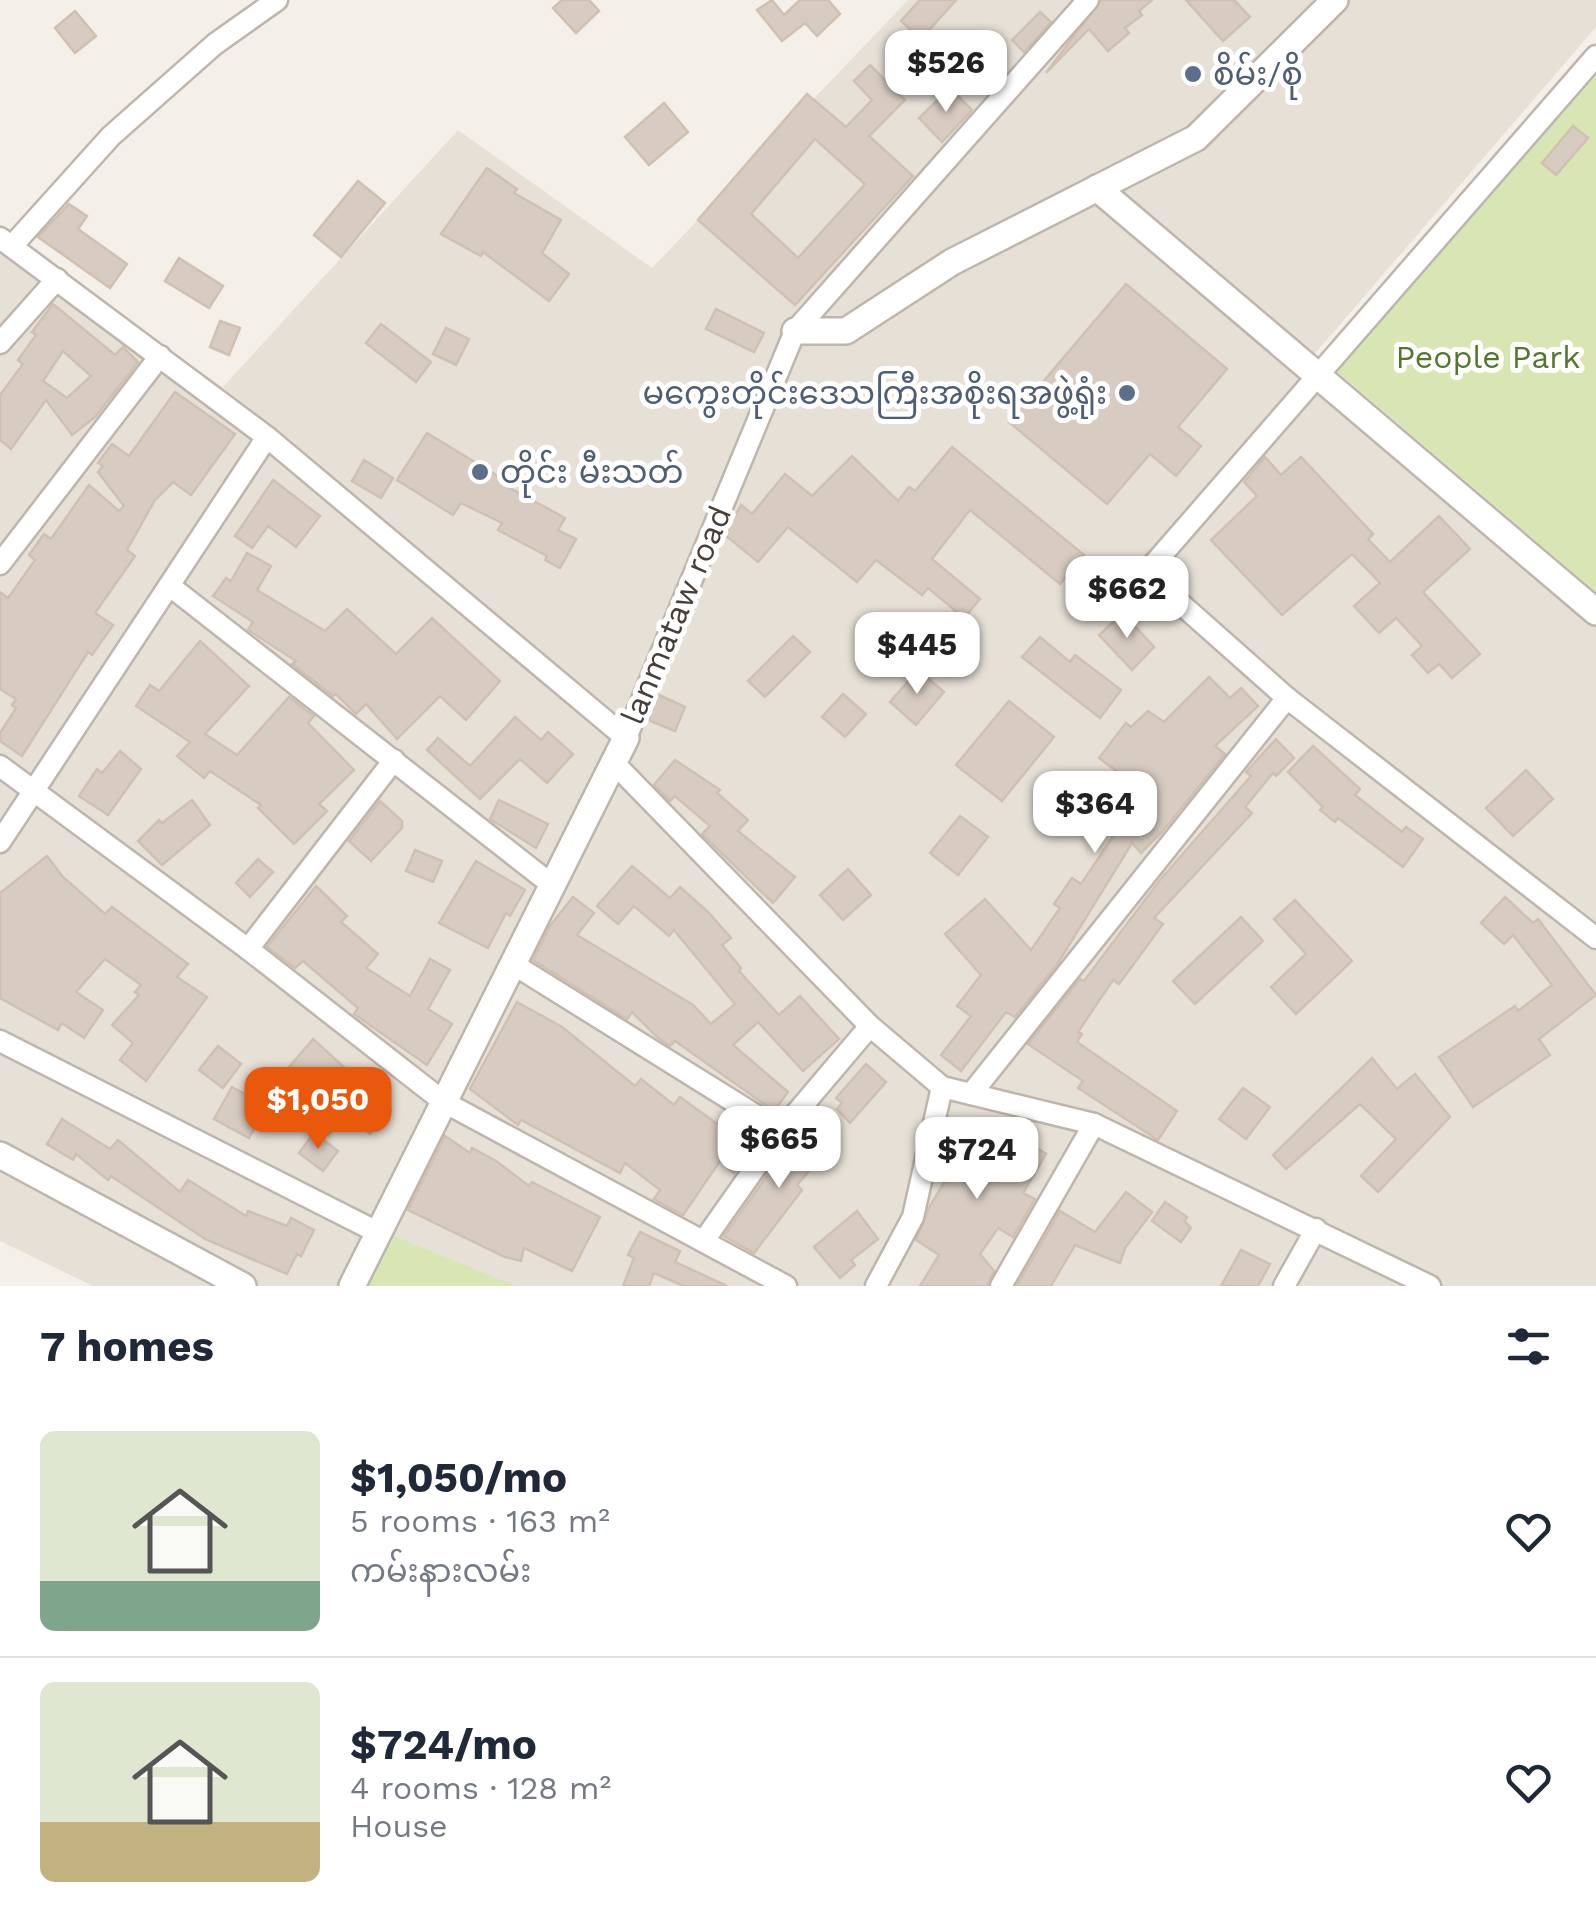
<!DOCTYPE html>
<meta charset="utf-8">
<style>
:root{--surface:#fff;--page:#f2f2f3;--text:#1f2937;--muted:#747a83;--line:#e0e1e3;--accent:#ea580c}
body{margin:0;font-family:"Work Sans","Noto Sans Myanmar",sans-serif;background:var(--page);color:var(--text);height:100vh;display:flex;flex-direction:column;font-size:38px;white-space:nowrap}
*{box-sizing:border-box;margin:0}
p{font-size:32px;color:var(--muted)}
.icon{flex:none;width:55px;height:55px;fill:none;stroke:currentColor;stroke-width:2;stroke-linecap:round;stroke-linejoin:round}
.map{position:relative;height:1286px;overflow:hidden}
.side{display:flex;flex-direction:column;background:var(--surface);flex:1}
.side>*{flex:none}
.price{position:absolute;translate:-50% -85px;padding:0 22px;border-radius:20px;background:#fff;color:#222;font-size:32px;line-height:65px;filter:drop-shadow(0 2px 5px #0008)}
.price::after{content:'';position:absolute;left:50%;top:60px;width:30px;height:22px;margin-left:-15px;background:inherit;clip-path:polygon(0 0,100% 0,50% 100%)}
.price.selected{background:var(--accent);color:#fff}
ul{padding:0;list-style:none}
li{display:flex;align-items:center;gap:30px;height:250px;padding:0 40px}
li+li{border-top:2px solid var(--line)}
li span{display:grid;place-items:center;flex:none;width:280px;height:200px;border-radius:15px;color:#555}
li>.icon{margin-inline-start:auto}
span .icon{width:120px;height:120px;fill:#fffc;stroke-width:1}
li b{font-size:42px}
h2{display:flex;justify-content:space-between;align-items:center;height:120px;padding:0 40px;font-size:42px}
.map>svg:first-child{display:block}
</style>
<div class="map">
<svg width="1596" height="1286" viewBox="0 0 1596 1286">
<rect width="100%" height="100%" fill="#f4efe9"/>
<polygon fill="#e7e0d7" points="908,0 1596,0 1596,27 1300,371 1596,624 1596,1286 93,1286 0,1241 0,236 223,387 458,130 652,268"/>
<g fill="#d7e6b3">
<polygon points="1596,72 1596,592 1334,369"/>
<polygon points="392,1235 515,1286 366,1286"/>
</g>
<g fill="#d8ccc2" stroke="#d0c0b2" stroke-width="2.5" fill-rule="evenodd">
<polygon points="562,0 589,0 599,11 576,33 553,8"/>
<polygon points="772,0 784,15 800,0 828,0 840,14 817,36 805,23 782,41 757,10"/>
<polygon points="920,0 956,0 921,39 901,21"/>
<polygon points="1101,0 1152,0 1139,11 1142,15 1125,28 1129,33 1108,51 1089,29 1046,73"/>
<polygon points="1186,0 1234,0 1250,17 1223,41"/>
<polygon points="75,11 96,36 75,53 55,28"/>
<polygon points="1040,12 1051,22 1024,52 1012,40"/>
<path d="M870,65L905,100L869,136L913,176L795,305L698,220L807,94L846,127L872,100L854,81ZM815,139L865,184L798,258L751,214Z"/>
<polygon points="950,88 972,110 942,142 919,118"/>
<polygon points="664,103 688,132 649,165 625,137"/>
<polygon points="1573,126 1588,138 1556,175 1542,163"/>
<polygon points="487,168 517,189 514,193 561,220 542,253 569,274 549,301 483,252 481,256 441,234"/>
<polygon points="358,181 385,203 341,257 314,235"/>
<polygon points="69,204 87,216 78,229 127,264 110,288 38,237"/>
<polygon points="179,258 223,286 209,308 165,281"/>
<polygon points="1126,284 1227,369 1178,427 1201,446 1176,476 1150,454 1107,504 1009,422"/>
<path d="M53,304L115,355L123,347L138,362L95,417L72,435L46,400L11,449L0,440V395L23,364L18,360L36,335L32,332ZM63,351L91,376L67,398L43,381Z"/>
<polygon points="716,309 764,333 754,352 706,329"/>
<polygon points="220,321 240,328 229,355 210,347"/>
<polygon points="381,324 431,362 416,382 366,343"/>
<polygon points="446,328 469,339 456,365 433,354"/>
<polygon points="175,392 235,434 191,495 173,482 155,500 127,550 135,556 95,613 113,625 92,655 88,652 22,756 0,741 0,733 16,708 12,705 16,699 0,689 0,592 8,598 35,560 29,555 44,534 51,539 89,485 119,511 124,506 98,472 103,466 98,463 112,444 129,456"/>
<polygon points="427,433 506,481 504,485 565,518 558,530 576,539 560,568 545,560 547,556 498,530 502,523 461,503 453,515 397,480"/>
<polygon points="952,447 1084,555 1060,584 970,510 932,559 980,599 964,618 928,588 922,595 876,560 857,582 788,527 758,562 725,535 741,505 752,514 785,474 812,496 852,456 898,501 909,487 915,491"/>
<polygon points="1265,457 1281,475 1301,457 1373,534 1368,539 1390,562 1439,516 1470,549 1423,592 1480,654 1452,678 1439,664 1428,673 1412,655 1422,646 1396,618 1379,633 1354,606 1380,583 1352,554 1282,615 1211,540 1257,496 1244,482"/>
<polygon points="364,460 393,478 381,498 352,481"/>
<polygon points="273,480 320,516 296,547 268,526 252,548 235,536"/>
<polygon points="247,553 271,566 257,590 325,631 347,609 396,654 432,618 500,681 466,720 440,696 397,739 366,704 356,714 336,694 333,696 292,664 296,661 248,630 253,622 213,596 226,578 231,581"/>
<polygon points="1123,613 1154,647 1132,670 1099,635"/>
<polygon points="793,636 810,652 765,697 748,681"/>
<polygon points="1040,637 1070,662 1075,655 1121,690 1100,718 1022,657"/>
<polygon points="200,641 249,686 205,734 237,755 289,697 314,716 308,723 354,770 319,804 327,811 294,844 258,808 261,805 210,771 204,778 177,756 190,742 136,706 150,685 159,691"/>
<polygon points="918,670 944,692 916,725 890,702"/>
<polygon points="1209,677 1230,698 1241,688 1258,706 1215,746 1225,754 1162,832 1141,853 1132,843 1058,963 1015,1017 1006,1012 961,1071 941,1055 971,1016 957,1006 981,975 945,934 985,899 1031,950 1060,908 1054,904 1072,878 1081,884 1118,829 1110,820 1142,790 1099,758 1126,723 1131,727 1148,711 1164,722"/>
<polygon points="843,694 866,714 845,737 822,717"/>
<polygon points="659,695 685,707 675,731 648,720"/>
<polygon points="1009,701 1054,737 1002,801 956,765"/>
<polygon points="515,717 541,740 548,732 573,754 547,783 520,759 480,799 427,750 438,738 470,766"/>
<polygon points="1276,739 1294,758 1276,776 1273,773 1245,807 1252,813 1154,918 1163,924 1119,984 1113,980 1078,1032 1082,1034 1077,1042 1177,1111 1158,1140 1078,1088 1083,1081 1028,1044 1080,979 1084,981 1160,880 1251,776 1246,772"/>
<polygon points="1313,746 1360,789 1355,795 1402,832 1406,827 1423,839 1403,867 1338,818 1335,822 1320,810 1323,807 1288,772"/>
<polygon points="120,751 141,769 108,815 79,796 97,769 102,773"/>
<polygon points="675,760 720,790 717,793 748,820 738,831 795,877 773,903 702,834 710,826 675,796 670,801 654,785"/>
<polygon points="1526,770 1553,799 1513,836 1486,808"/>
<polygon points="192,800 210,825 162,865 138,841 159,820 162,823"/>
<polygon points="499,800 548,824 536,848 490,819"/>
<polygon points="380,801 402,821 402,828 371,861 349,841"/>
<polygon points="960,816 988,837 958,875 930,853"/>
<polygon points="415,850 442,861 433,882 406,871"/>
<polygon points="47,856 63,877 105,914 112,907 188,964 177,977 207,997 146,1081 120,1060 133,1043 112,1025 139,995 135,992 141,985 105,959 76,992 103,1010 84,1038 62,1023 58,1030 0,998 0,893"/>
<polygon points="258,859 273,872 250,897 236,883"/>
<polygon points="476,861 525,890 510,916 506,913 488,948 439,923"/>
<polygon points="632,866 670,898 680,887 708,912 731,938 722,945 741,968 739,971 779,1015 800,996 839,1039 803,1071 758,1022 733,1045 788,1092 774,1111 675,1041 670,1046 657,1037 632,1012 627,1019 533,960 550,926 573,897 594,913 577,935 693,1005 711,1024 735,1004 674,930 669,936 634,906 618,924 597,906"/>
<polygon points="848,869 871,895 843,920 820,895"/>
<polygon points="316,886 347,916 341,922 378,954 366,968 410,996 430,959 450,970 428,1009 452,1024 427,1065 354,1014 358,1008 303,961 295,968 267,947"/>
<polygon points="1505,897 1533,923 1538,919 1596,995 1539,1039 1550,1055 1473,1107 1439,1057 1515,1006 1518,1011 1552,985 1513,935 1504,944 1481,923"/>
<polygon points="1295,900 1352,961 1296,1014 1271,987 1306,954 1274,919"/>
<polygon points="1241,917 1263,941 1195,1004 1173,981"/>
<polygon points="517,1002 562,1027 635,1086 641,1079 674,1105 680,1097 727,1131 730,1127 752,1148 734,1173 720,1161 683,1215 654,1199 660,1190 625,1163 620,1173 521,1120 518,1125 470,1089"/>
<polygon points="313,1039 391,1110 370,1134 345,1113 328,1135 272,1087"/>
<polygon points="218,1046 241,1064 223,1088 199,1070"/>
<polygon points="1372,1058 1397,1089 1415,1074 1450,1117 1378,1192 1361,1176 1396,1139 1360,1104 1286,1169 1273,1155"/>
<polygon points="866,1064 886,1082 850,1123 837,1109 842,1103 836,1098"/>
<polygon points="232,1087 267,1106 249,1138 214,1119"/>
<polygon points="1243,1088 1270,1107 1246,1139 1219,1119"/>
<polygon points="62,1119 110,1149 118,1140 180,1192 188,1180 246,1216 248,1211 287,1226 291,1218 314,1230 301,1256 297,1254 287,1274 205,1239 111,1176 108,1180 76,1154 73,1160 47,1144"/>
<polygon points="958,1121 988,1137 996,1122 1046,1154 1023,1193 1035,1199 1013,1237 998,1228 980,1254 994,1271 987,1286 920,1286 939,1255 916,1240 930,1206 951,1171 939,1164"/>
<polygon points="825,1123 839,1136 797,1185 802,1190 754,1253 724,1236 774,1166"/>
<polygon points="314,1133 338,1151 323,1171 299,1153"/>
<polygon points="445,1136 470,1153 472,1148 496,1161 529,1186 532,1182 600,1217 572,1271 524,1248 521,1261 505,1257 408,1210"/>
<polygon points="1126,1192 1152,1212 1125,1248 1120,1263 1075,1245 1051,1286 1017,1286 1060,1211 1095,1232"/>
<polygon points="1165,1202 1187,1217 1184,1221 1191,1228 1181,1242 1152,1221"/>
<polygon points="857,1211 878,1239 851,1260 855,1265 840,1278 814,1247"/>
<polygon points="640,1232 680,1251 675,1262 727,1286 684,1286 654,1273 649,1286 623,1286 634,1258 628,1255"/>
<polygon points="1241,1250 1270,1264 1258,1286 1221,1286"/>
</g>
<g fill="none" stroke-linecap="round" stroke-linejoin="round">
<defs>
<g id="minor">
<polyline points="1596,56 1146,573 1287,698 1596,938"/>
<polyline points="0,238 267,437 626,738 795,331 1088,0"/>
<polyline points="12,246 111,136 215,44 277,0"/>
<polyline points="0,343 57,279"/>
<polyline points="0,564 160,356"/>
<polyline points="170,586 552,885"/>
<polyline points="614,763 870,1026 942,1087 1094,1124 1430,1286"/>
<polyline points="0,766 248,949 444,1102 786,1286"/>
<polyline points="0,842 267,437"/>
<polyline points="248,949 394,760"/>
<polyline points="513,964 781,1131"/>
<polyline points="0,1041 379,1233"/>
<polyline points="971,1094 1287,698"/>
<polyline points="705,1239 781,1131 870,1026"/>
<polyline points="876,1286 913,1217 942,1087"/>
<polyline points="1001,1286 1094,1124"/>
<polyline points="1284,1286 1316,1229"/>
</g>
<g id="tertiary">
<polyline points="1097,188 1596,612"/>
<polyline points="795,331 846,331 952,262 1196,138 1335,0"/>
<polyline points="0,1155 243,1286"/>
<polyline points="352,1286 626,738"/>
</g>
</defs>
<use href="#minor" stroke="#bfb5ac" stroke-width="25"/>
<use href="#tertiary" stroke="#bfb5ac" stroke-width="30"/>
<use href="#minor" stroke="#fff" stroke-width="20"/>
<use href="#tertiary" stroke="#fff" stroke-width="25"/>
</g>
<g fill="#5c6f8a" stroke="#fff" stroke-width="4">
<circle cx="1193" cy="74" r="10"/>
<circle cx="1127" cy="393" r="10"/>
<circle cx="480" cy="472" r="10"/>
</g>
<g text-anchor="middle" stroke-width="10" stroke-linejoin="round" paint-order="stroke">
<g font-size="32" fill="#4e5e75" stroke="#fff" text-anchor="start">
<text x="1213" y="85">စိမ်း/စို</text>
<text x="1107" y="404" text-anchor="end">မကွေးတိုင်းဒေသကြီးအစိုးရအဖွဲ့ရုံး</text>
<text x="500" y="483">တိုင်း မီးသတ်</text>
</g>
<g font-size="32" fill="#54772c" stroke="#fff">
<text x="1488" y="368">People Park</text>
</g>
<g font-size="32" fill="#473f37" stroke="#fff">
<text transform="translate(676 615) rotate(-67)" y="11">lanmataw road</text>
</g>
</g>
</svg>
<b class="price" style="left:946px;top:115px">$526</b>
<b class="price" style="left:1127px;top:641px">$662</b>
<b class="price" style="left:917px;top:697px">$445</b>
<b class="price" style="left:1095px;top:856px">$364</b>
<b class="price selected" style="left:318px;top:1152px">$1,050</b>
<b class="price" style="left:779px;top:1191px">$665</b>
<b class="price" style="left:977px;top:1202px">$724</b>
</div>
<section class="side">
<h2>7 homes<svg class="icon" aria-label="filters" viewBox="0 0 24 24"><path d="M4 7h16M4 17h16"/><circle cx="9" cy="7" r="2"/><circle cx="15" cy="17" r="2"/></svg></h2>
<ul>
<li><span style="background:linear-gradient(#dfe7d0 75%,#7fa58c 0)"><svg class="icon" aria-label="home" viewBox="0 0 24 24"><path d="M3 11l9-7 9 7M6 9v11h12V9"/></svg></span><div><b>$1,050/mo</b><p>5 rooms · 163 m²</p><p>ကမ်းနားလမ်း</p></div><svg class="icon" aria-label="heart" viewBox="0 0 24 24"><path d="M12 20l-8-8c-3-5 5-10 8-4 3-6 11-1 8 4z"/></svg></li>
<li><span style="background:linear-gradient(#dfe7d0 70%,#c2b280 0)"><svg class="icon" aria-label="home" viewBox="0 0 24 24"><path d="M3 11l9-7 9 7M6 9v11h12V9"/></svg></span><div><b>$724/mo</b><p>4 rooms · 128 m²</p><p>House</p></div><svg class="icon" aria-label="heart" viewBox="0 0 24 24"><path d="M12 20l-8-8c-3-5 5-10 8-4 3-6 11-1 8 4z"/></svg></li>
</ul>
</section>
